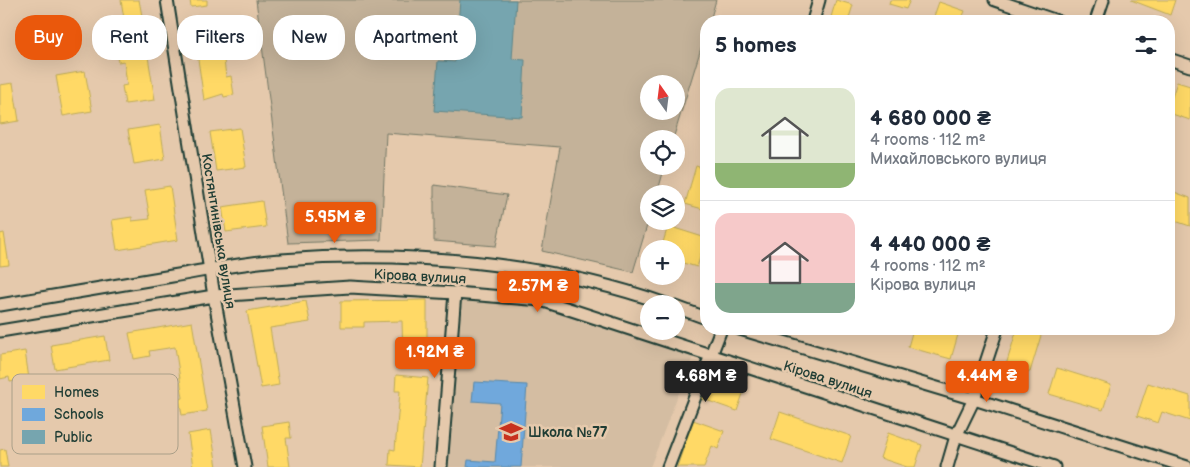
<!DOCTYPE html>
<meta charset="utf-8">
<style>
:root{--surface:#fff;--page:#f2f2f3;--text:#1f2937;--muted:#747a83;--line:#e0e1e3;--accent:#ea580c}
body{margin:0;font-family:"Balsamiq Sans",sans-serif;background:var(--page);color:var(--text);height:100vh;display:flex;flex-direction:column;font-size:19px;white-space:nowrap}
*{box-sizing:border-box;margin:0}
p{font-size:16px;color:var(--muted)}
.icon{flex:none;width:28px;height:28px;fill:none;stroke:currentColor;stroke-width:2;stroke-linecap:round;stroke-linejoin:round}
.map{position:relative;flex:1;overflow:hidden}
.panel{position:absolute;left:700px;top:15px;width:475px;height:320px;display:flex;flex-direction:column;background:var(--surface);border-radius:20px;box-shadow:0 5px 20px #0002}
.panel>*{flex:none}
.guide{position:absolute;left:15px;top:15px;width:475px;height:45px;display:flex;gap:10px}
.needle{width:32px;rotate:346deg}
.tools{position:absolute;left:640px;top:75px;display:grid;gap:10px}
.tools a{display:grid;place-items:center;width:45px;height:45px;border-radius:50%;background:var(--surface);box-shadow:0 5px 20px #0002;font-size:25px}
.price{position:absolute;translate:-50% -42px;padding:0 11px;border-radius:5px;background:var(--accent);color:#fff;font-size:16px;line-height:32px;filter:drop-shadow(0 1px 2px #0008)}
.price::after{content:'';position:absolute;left:50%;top:30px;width:15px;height:11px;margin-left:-8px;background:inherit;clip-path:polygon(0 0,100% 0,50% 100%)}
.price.selected{background:#222;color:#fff}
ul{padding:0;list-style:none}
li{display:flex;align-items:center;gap:15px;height:125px;padding:0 15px}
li+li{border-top:1px solid var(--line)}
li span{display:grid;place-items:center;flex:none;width:140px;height:100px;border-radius:15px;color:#555}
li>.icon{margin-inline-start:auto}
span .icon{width:60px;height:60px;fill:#fffc;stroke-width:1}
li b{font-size:21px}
h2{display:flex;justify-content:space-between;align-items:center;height:60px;padding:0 15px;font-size:21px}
.tag{padding:0 18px;border-radius:20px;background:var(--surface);box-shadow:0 5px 20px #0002;font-size:18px;line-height:45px}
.tag.selected{background:var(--accent);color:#fff}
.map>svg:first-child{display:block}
</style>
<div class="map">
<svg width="1190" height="467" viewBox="0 0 1190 467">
<rect width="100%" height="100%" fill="#e5c9ac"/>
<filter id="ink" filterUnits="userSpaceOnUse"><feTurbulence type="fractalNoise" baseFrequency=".02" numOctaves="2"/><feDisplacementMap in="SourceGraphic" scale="10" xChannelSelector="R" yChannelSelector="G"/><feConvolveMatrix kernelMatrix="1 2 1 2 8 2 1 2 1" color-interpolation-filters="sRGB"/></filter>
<g filter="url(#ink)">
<polygon fill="#d4bda2" points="461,299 539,307 694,354 650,467 446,467"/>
<g fill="#c4b299" stroke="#727866" fill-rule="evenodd">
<path d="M256,0H716L710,21H706V32L673,139H649V166H665L657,194H649V219L633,272L542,251L560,147L386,133L381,240L288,243ZM649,84H676V111H649Z"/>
<polygon points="434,185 507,195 496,246 434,241"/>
</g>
<g fill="#ffd966" stroke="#bcaa57">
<polygon points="121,0 139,0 142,16 124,19"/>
<polygon points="190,0 207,0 207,5 191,7"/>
<polygon points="836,0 853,5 848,21 831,17"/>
<polygon points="890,0 910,0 906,9 889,4"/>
<polygon points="1131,0 1175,0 1170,15"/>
<polygon points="939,2 965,11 961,21 941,21 933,19"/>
<polygon points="225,34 228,52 223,52 226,77 231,76 234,95 224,97 223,94 204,100 195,39 206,37 206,40 214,39 213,36"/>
<polygon points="145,38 155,100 125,104 122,86 127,85 124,61 118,62 115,43"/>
<polygon points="85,71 92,111 63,116 56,76"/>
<polygon points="1177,82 1190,86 1190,120 1169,113 1169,106"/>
<polygon points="13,83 19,121 0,124 0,85"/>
<polygon points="160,125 165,159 134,164 128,130"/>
<polygon points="240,128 246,167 216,171 210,132"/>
<polygon points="696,166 706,169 706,210 685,204"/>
<polygon points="170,186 178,240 117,250 112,220 132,217 132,221 150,219 145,190"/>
<polygon points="1169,190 1190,198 1190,226 1169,219"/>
<polygon points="262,201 266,227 226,232 222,207"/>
<polygon points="668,226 706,238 697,267 676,261 676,249 661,249"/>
<polygon points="4,233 9,265 0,266 0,234"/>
<polygon points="427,300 427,358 403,359 402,321 364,322 364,327 341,327 341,301"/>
<polygon points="306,301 310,322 270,328 279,385 261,388 247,311"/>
<polygon points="192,322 207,411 182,415 179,399 183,398 175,347 149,351 150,356 134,359 129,333"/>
<polygon points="913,329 951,329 959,331 951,359 908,347"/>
<polygon points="1017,329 1043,329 1030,372 1006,365"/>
<polygon points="105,336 109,360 55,369 51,345"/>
<polygon points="25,351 29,379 10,382 9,377 0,379 0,355"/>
<polygon points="1057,368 1111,385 1103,410 1049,394"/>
<polygon points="710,369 747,382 737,411 700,398"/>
<polygon points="396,375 428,378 420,467 389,465 390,449 395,450 400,391 395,391"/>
<polygon points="1148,383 1190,396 1190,421 1162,412 1158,423 1137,416"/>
<polygon points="780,412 851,436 842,463 771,439"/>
<polygon points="693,420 724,431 718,449 712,446 704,467 677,467"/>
<polygon points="289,422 291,438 286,438 290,467 268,467 262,426"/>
<polygon points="211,430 217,467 193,467 188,434"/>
<polygon points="888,433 922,445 915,467 907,467 880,458"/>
<polygon points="5,449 8,467 0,467 0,450"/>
</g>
<polygon fill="#6fa8dc" stroke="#5788aa" points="474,382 527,385 521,467 467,467 468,460 495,462 500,403 472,401"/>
<polygon fill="#76a5af" stroke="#5c868a" points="460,0 516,0 512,59 525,60 522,117 434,111 438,61 455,62"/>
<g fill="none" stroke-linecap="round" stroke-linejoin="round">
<defs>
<g id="minor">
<polyline points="167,0 214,296 245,467"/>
<polyline points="995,0 1057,21"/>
<polyline points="813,21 819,0"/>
<polyline points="1096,21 1103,0"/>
<polyline points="1169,59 1190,66"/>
<path d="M0,305C57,295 115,286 172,276C208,270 245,262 281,260C406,250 547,262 666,304"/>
<polyline points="676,307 706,318"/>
<polyline points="740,329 974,399 1187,467"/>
<polyline points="0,331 214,296 350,287 455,293 541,300 1054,467"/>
<polyline points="441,467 455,293"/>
<polyline points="668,467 721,329"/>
<polyline points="947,467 956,436 974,399 997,329"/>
</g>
</defs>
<use href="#minor" stroke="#1f3d34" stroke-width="15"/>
<use href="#minor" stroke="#e5c9ac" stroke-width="11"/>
</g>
</g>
<defs>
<symbol id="school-bare" viewBox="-9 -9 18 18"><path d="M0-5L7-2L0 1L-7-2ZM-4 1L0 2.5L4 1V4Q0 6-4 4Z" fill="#c8321e" stroke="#e5c9ac" stroke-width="2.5" paint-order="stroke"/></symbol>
</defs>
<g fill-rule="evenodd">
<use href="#school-bare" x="495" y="416" width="32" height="32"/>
</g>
<g text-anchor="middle" stroke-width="5" stroke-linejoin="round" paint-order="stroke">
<g font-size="14" fill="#1f3d34" stroke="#e5c9ac">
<text transform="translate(219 231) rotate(81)" y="5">Костянтинівська вулиця</text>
<text transform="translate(420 276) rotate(3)" y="5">Кірова вулиця</text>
<text transform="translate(828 379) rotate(18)" y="5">Кірова вулиця</text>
</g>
<g font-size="14" font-weight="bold" fill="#1f3d34" stroke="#e5c9ac" text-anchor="start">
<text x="528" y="437">Школа №77</text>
</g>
</g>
<rect x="12" y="374" width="166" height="80" rx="8" fill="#e5c9ac" stroke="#aa9f88" stroke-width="1"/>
<rect x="22" y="385" width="23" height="14" fill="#ffd966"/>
<rect x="22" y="408" width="23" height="13" fill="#6fa8dc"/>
<rect x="22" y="430" width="23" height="14" fill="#76a5af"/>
<g font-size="14" fill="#1f3d34">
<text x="54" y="397">Homes</text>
<text x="54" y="419">Schools</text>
<text x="54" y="442">Public</text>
</g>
</svg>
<div class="tools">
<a><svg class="needle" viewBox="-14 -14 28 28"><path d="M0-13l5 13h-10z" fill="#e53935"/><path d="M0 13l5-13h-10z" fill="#747a83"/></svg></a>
<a><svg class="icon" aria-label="locate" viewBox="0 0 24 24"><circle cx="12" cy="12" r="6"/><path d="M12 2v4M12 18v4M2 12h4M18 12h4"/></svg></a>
<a><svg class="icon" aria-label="layers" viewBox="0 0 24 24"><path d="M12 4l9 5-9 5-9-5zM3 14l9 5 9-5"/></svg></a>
<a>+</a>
<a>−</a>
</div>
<b class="price" style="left:335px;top:244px">5.95M ₴</b>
<b class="price" style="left:538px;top:313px">2.57M ₴</b>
<b class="price" style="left:435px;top:379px">1.92M ₴</b>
<b class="price selected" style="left:706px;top:403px">4.68M ₴</b>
<b class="price" style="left:987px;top:403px">4.44M ₴</b>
<div class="guide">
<a class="tag selected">Buy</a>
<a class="tag">Rent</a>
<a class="tag">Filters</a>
<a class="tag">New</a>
<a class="tag">Apartment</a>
</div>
<section class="panel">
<h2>5 homes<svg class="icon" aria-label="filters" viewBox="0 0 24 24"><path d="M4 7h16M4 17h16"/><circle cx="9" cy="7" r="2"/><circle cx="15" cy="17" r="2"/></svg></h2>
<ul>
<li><span style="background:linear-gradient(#dfe7d0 75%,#8fb573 0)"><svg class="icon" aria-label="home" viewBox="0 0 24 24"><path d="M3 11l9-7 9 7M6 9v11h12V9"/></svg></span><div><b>4 680 000 ₴</b><p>4 rooms · 112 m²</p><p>Михайловського вулиця</p></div></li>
<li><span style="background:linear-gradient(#f6c9c9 70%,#7fa58c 0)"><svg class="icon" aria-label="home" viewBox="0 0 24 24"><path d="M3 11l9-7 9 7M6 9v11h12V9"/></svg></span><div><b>4 440 000 ₴</b><p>4 rooms · 112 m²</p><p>Кірова вулиця</p></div></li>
</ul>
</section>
</div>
